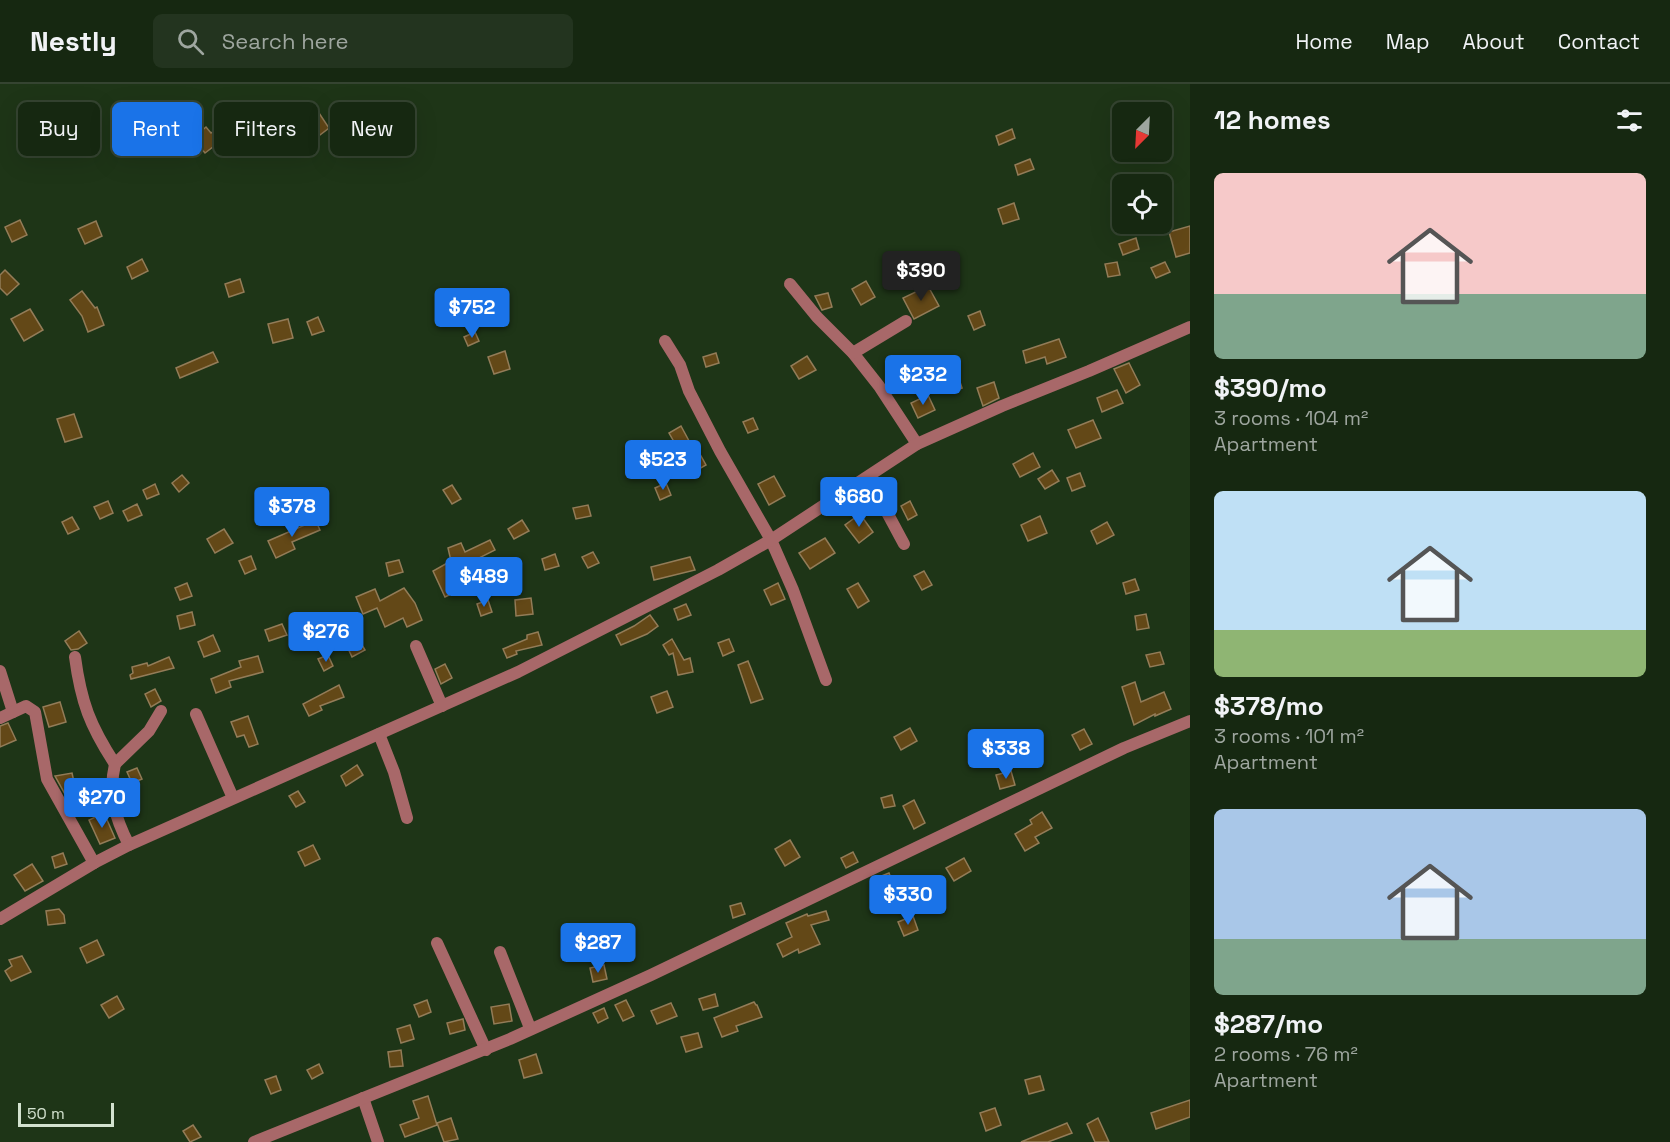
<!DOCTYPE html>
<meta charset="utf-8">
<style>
:root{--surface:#162811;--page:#23341f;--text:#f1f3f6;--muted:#9ea69f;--line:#354431;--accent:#1a73e8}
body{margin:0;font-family:"Space Grotesk",sans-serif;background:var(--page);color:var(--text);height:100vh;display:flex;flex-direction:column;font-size:22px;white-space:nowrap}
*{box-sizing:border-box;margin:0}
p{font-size:20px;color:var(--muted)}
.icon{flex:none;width:33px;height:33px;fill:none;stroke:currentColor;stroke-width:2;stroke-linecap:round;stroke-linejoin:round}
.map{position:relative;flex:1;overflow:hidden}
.drawer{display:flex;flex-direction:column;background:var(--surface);width:480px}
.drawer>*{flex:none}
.top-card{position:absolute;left:18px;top:18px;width:570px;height:54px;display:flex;gap:12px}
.needle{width:39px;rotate:204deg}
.fabs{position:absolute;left:1112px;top:18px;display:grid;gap:12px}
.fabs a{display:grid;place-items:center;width:60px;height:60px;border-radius:9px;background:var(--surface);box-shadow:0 6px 24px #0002,0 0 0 2px var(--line);font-size:30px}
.scale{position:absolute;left:18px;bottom:15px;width:96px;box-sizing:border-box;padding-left:6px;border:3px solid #d3e2cf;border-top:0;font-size:16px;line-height:21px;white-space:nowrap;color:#d3e2cf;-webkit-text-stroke:4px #1e3517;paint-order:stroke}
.price{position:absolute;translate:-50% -51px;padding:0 14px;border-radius:6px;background:var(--accent);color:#fff;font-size:20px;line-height:39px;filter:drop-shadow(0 2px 3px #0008)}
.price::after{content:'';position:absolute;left:50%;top:36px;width:18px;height:14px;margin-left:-9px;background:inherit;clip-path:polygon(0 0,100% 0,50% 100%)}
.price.selected{background:#222;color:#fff}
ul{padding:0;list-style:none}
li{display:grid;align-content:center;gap:12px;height:318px;padding:0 24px}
li span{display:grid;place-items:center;height:186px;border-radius:9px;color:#555}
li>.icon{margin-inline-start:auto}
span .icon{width:108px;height:108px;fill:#fffc;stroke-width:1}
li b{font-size:26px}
h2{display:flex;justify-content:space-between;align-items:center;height:72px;padding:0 24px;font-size:26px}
.pill{padding:0 21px;border-radius:9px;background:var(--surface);box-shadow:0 6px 24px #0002,0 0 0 2px var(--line);font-size:21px;line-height:54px}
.pill.selected{background:var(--accent);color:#fff}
header{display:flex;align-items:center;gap:36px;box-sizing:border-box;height:84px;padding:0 30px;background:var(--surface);border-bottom:2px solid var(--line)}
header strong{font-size:28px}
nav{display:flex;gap:33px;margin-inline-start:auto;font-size:21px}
.search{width:420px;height:54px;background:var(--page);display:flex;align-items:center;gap:15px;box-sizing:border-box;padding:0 21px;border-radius:9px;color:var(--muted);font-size:22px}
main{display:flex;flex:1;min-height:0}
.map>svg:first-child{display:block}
</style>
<header>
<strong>Nestly</strong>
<div class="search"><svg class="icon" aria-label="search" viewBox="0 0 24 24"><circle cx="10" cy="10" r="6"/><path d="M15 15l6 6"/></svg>Search here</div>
<nav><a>Home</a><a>Map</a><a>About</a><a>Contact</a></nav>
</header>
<main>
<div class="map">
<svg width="1190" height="1058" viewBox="0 0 1190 1058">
<rect width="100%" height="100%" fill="#1e3517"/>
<g fill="#634817" stroke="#937c58" stroke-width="1.5">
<polygon points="183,29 193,42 184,49 174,36"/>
<polygon points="319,29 329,44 316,54 305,39"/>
<polygon points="232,34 241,46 227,56 226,53 205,69 193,54 206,43 211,49"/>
<polygon points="1012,45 1015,54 999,61 996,52"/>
<polygon points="1030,75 1034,85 1018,91 1015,81"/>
<polygon points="1014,119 1019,135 1003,140 998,125"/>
<polygon points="20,136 27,151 12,158 5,143"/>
<polygon points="96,137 102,152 85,160 78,145"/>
<polygon points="1190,142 1190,169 1176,173 1169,148"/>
<polygon points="1136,154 1139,165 1123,171 1119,160"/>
<polygon points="142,175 148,187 132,195 127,183"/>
<polygon points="1117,178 1120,191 1108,193 1105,180"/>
<polygon points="1165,178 1170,188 1156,194 1151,184"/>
<polygon points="5,186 19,200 7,211 0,204 0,191"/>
<polygon points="240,195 244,208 229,213 225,200"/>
<polygon points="866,197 875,213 861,221 852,205"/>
<polygon points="928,202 939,222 914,235 903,214"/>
<polygon points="82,207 95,224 97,223 104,241 88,248 82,232 70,216"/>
<polygon points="828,209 832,223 822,226 815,212"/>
<polygon points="30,225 43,246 24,257 11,235"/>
<polygon points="980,227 985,241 974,246 968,232"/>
<polygon points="318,233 324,247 312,251 307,238"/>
<polygon points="288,235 293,254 273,259 268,240"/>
<polygon points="475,248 479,257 468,262 464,253"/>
<polygon points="1059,255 1066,273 1047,280 1045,273 1026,279 1023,267"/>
<polygon points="505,267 510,285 494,290 488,273"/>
<polygon points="213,268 218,278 180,294 176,284"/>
<polygon points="716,269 719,279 706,283 703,273"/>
<polygon points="807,272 816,286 799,295 791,282"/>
<polygon points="1129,279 1140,301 1126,309 1114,285"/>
<polygon points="957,289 962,304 949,309 943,294"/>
<polygon points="994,298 999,314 983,322 977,304"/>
<polygon points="1117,306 1123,319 1102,328 1097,314"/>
<polygon points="928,311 935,326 918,334 911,319"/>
<polygon points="74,330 82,353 65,358 57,335"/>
<polygon points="753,334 758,345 748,349 743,338"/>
<polygon points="1093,336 1101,354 1076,364 1068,346"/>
<polygon points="681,342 694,366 697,365 706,381 692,389 669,349"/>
<polygon points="1033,369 1040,383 1020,393 1013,380"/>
<polygon points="1052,386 1059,397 1045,405 1038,395"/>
<polygon points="1080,389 1085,402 1072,407 1067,394"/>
<polygon points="182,391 189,399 179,408 172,399"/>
<polygon points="774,392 785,412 769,421 758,400"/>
<polygon points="666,399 671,411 660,416 655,404"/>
<polygon points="155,400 159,410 147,415 143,406"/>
<polygon points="452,401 461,415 452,420 443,406"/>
<polygon points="108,417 113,429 100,435 94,423"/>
<polygon points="910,417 917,431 908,436 901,422"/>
<polygon points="137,420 142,431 128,437 123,427"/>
<polygon points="588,421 591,432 576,435 573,424"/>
<polygon points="860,430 873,448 859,459 845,441"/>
<polygon points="1040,432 1047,449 1028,457 1021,441"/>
<polygon points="72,433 79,445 68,450 62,438"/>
<polygon points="315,435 320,446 292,458 295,465 276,474 268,457 305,441 304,439"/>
<polygon points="522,436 529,447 514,455 508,445"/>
<polygon points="1107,438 1114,451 1097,460 1091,447"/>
<polygon points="224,445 233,459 215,469 207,455"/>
<polygon points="825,454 835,469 810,485 799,469"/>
<polygon points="490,456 495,466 471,478 479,497 445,513 433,487 451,477 448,464 461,459 465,468"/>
<polygon points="593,468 599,479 588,484 582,473"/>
<polygon points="555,470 559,482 545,486 542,475"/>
<polygon points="251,472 256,485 245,490 239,477"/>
<polygon points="690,473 695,486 654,496 651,483"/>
<polygon points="399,476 403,488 389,492 386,479"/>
<polygon points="924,487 932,501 922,506 914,492"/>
<polygon points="515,495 518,505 503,510 500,500"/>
<polygon points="1135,495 1139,506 1126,510 1123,499"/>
<polygon points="187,499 192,512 180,516 175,504"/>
<polygon points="778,499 785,515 771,521 764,506"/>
<polygon points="858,499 869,517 858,524 847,505"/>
<polygon points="404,504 415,519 422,536 407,543 403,534 385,543 377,524 363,530 356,513 375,505 380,517"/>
<polygon points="531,514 533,530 516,532 515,516"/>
<polygon points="488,516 492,528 481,532 477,520"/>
<polygon points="686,520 691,531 678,536 674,525"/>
<polygon points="192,528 195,541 180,545 177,532"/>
<polygon points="1146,530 1149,544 1137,546 1135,532"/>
<polygon points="650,531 658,542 647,550 621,561 616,551 634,542"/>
<polygon points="282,540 287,551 269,557 265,546"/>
<polygon points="79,547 87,559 78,565 71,566 65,557"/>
<polygon points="538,548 542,561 516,567 517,570 507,574 503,565 527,555 527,551"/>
<polygon points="213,551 220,567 204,573 198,558"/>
<polygon points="358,554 365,566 352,573 346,560"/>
<polygon points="672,555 684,576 690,574 693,588 678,591 673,569 669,571 663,561"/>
<polygon points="729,555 734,567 723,572 718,559"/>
<polygon points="1160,568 1164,580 1150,583 1146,571"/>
<polygon points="328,571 333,582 324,587 318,575"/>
<polygon points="258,572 263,588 229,597 231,603 216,609 211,595 241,583 239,577"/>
<polygon points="169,573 174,584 131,595 130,591 133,589 132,583 147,579 148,582"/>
<polygon points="748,577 763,615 751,619 738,581"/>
<polygon points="445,580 452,594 441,600 435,585"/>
<polygon points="1135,598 1141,618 1164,608 1171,625 1155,632 1155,630 1134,641 1122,603"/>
<polygon points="339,601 344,613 320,622 322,626 309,632 303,620"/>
<polygon points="155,605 161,617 151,623 145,610"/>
<polygon points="667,607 673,623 657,629 651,613"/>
<polygon points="60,618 66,638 49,643 43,623"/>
<polygon points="248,632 258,660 249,663 244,651 237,653 231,638"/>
<polygon points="8,639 16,656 0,663 0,642"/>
<polygon points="910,644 917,657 901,666 894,653"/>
<polygon points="1084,645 1092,660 1080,666 1072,651"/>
<polygon points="357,681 363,691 346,702 341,692"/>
<polygon points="137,684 142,695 132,699 127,688"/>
<polygon points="1011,687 1015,701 1000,705 996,691"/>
<polygon points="72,689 76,707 65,710 55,692"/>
<polygon points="298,707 305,718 296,723 289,712"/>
<polygon points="892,711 895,722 884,724 881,714"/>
<polygon points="914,716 925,739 914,745 903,722"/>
<polygon points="1042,728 1052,744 1035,753 1039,759 1025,767 1015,750 1032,740 1030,736"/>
<polygon points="104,729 115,754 100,760 89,736"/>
<polygon points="790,756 800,773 785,782 775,765"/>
<polygon points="313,761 320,775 305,782 298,768"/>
<polygon points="853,768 858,778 846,784 841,774"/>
<polygon points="63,769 67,780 55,784 52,773"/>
<polygon points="964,774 971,787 954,797 946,784"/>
<polygon points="32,780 43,797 25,807 14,791"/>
<polygon points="889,789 895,805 880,811 874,795"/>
<polygon points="929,807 934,819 922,825 917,812"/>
<polygon points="741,819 745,830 733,834 730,822"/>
<polygon points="59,825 64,831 65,839 48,841 46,827"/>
<polygon points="826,827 829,836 811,841 820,860 799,869 798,865 783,873 777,860 792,853 786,839 807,830 808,832"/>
<polygon points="913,832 918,846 904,852 898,838"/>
<polygon points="97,856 104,871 87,879 80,864"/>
<polygon points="22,872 31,888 11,897 5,887 12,882 9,876"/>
<polygon points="604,881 607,895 593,898 590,884"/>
<polygon points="715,910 718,922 703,926 699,915"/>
<polygon points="117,912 124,925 109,934 101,921"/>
<polygon points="427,916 431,928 419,933 414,921"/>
<polygon points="626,916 634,932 623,937 615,921"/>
<polygon points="754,918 756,921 757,921 762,933 736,942 738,947 722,953 714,934"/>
<polygon points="671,919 677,932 657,940 651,927"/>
<polygon points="509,920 512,937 494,940 491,923"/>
<polygon points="604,924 608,934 598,939 593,929"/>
<polygon points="463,935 465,946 450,950 447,939"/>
<polygon points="410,941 414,955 401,959 397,945"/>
<polygon points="698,949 702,963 686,968 681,953"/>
<polygon points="401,966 403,982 390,983 388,968"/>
<polygon points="536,970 542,989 524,994 519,976"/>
<polygon points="319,980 323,989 312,995 307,986"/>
<polygon points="276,992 281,1006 271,1010 265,996"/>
<polygon points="1040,992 1044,1006 1029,1010 1025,996"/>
<polygon points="428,1012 437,1041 405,1053 400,1041 419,1034 413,1017"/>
<polygon points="1190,1016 1190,1033 1156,1045 1151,1029"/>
<polygon points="995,1024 1001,1041 986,1047 980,1029"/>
<polygon points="451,1034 458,1055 444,1058 437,1039"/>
<polygon points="1098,1034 1109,1058 1095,1058 1087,1040"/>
<polygon points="1067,1039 1072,1049 1048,1058 1021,1058"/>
<polygon points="193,1041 201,1053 190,1058 183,1047"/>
</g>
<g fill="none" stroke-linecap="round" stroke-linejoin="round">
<g stroke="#a86869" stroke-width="12">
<polyline points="790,200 817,233 853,269 879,302 917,360"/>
<polyline points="665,257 680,281 689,307 720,367 771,456 793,506 826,596"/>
<polyline points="853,269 906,237"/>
<polyline points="868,393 904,460"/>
<polyline points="416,562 442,622"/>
<path d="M75,573C81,618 90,642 115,680L149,647L161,627"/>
<polyline points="0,587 13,628"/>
<polyline points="196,630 233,714"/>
<polyline points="0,634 26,622 35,628 47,695 94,779"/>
<polyline points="379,650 394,688 407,734"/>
<path d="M115,680C108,710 115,734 129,761"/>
<polyline points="0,835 94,779 129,761 518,588 718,486 771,456 917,360 1002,322 1089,287 1190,243"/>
<polyline points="437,859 486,966"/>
<polyline points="500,868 530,944"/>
<polyline points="363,1014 378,1058"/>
<polyline points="254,1058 510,955 651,891 1124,664 1190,637"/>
</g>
</g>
</svg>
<div class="fabs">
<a><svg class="needle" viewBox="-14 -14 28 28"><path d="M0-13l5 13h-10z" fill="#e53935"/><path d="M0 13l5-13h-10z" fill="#9ea69f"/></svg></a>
<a><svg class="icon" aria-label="locate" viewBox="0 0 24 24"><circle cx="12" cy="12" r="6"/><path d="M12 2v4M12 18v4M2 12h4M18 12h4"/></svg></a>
</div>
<div class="scale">50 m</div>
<b class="price selected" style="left:921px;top:218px">$390</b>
<b class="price" style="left:472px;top:255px">$752</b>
<b class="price" style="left:923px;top:322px">$232</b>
<b class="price" style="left:663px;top:407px">$523</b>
<b class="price" style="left:859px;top:444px">$680</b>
<b class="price" style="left:292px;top:454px">$378</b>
<b class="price" style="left:484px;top:524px">$489</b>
<b class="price" style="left:326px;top:579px">$276</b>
<b class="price" style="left:1006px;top:696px">$338</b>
<b class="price" style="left:102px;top:745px">$270</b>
<b class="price" style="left:908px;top:842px">$330</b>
<b class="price" style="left:598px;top:890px">$287</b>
<div class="top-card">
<a class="pill">Buy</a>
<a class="pill selected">Rent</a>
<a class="pill">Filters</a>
<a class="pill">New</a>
</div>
</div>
<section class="drawer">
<h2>12 homes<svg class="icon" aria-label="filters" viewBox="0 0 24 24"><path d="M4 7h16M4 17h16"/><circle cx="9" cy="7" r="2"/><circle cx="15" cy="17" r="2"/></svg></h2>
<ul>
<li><span style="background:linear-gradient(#f6c9c9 65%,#7fa58c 0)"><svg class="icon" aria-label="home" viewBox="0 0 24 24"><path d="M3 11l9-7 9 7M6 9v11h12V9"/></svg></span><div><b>$390/mo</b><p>3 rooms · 104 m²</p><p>Apartment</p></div></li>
<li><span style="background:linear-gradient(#bfe0f5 75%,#8fb573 0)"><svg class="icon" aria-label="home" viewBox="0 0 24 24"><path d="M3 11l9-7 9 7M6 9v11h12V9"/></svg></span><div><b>$378/mo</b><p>3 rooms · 101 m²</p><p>Apartment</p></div></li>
<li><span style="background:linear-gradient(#a9c7e8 70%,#7fa58c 0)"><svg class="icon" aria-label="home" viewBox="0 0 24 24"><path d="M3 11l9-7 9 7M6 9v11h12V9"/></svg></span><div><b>$287/mo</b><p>2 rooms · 76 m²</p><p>Apartment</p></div></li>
</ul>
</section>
</main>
